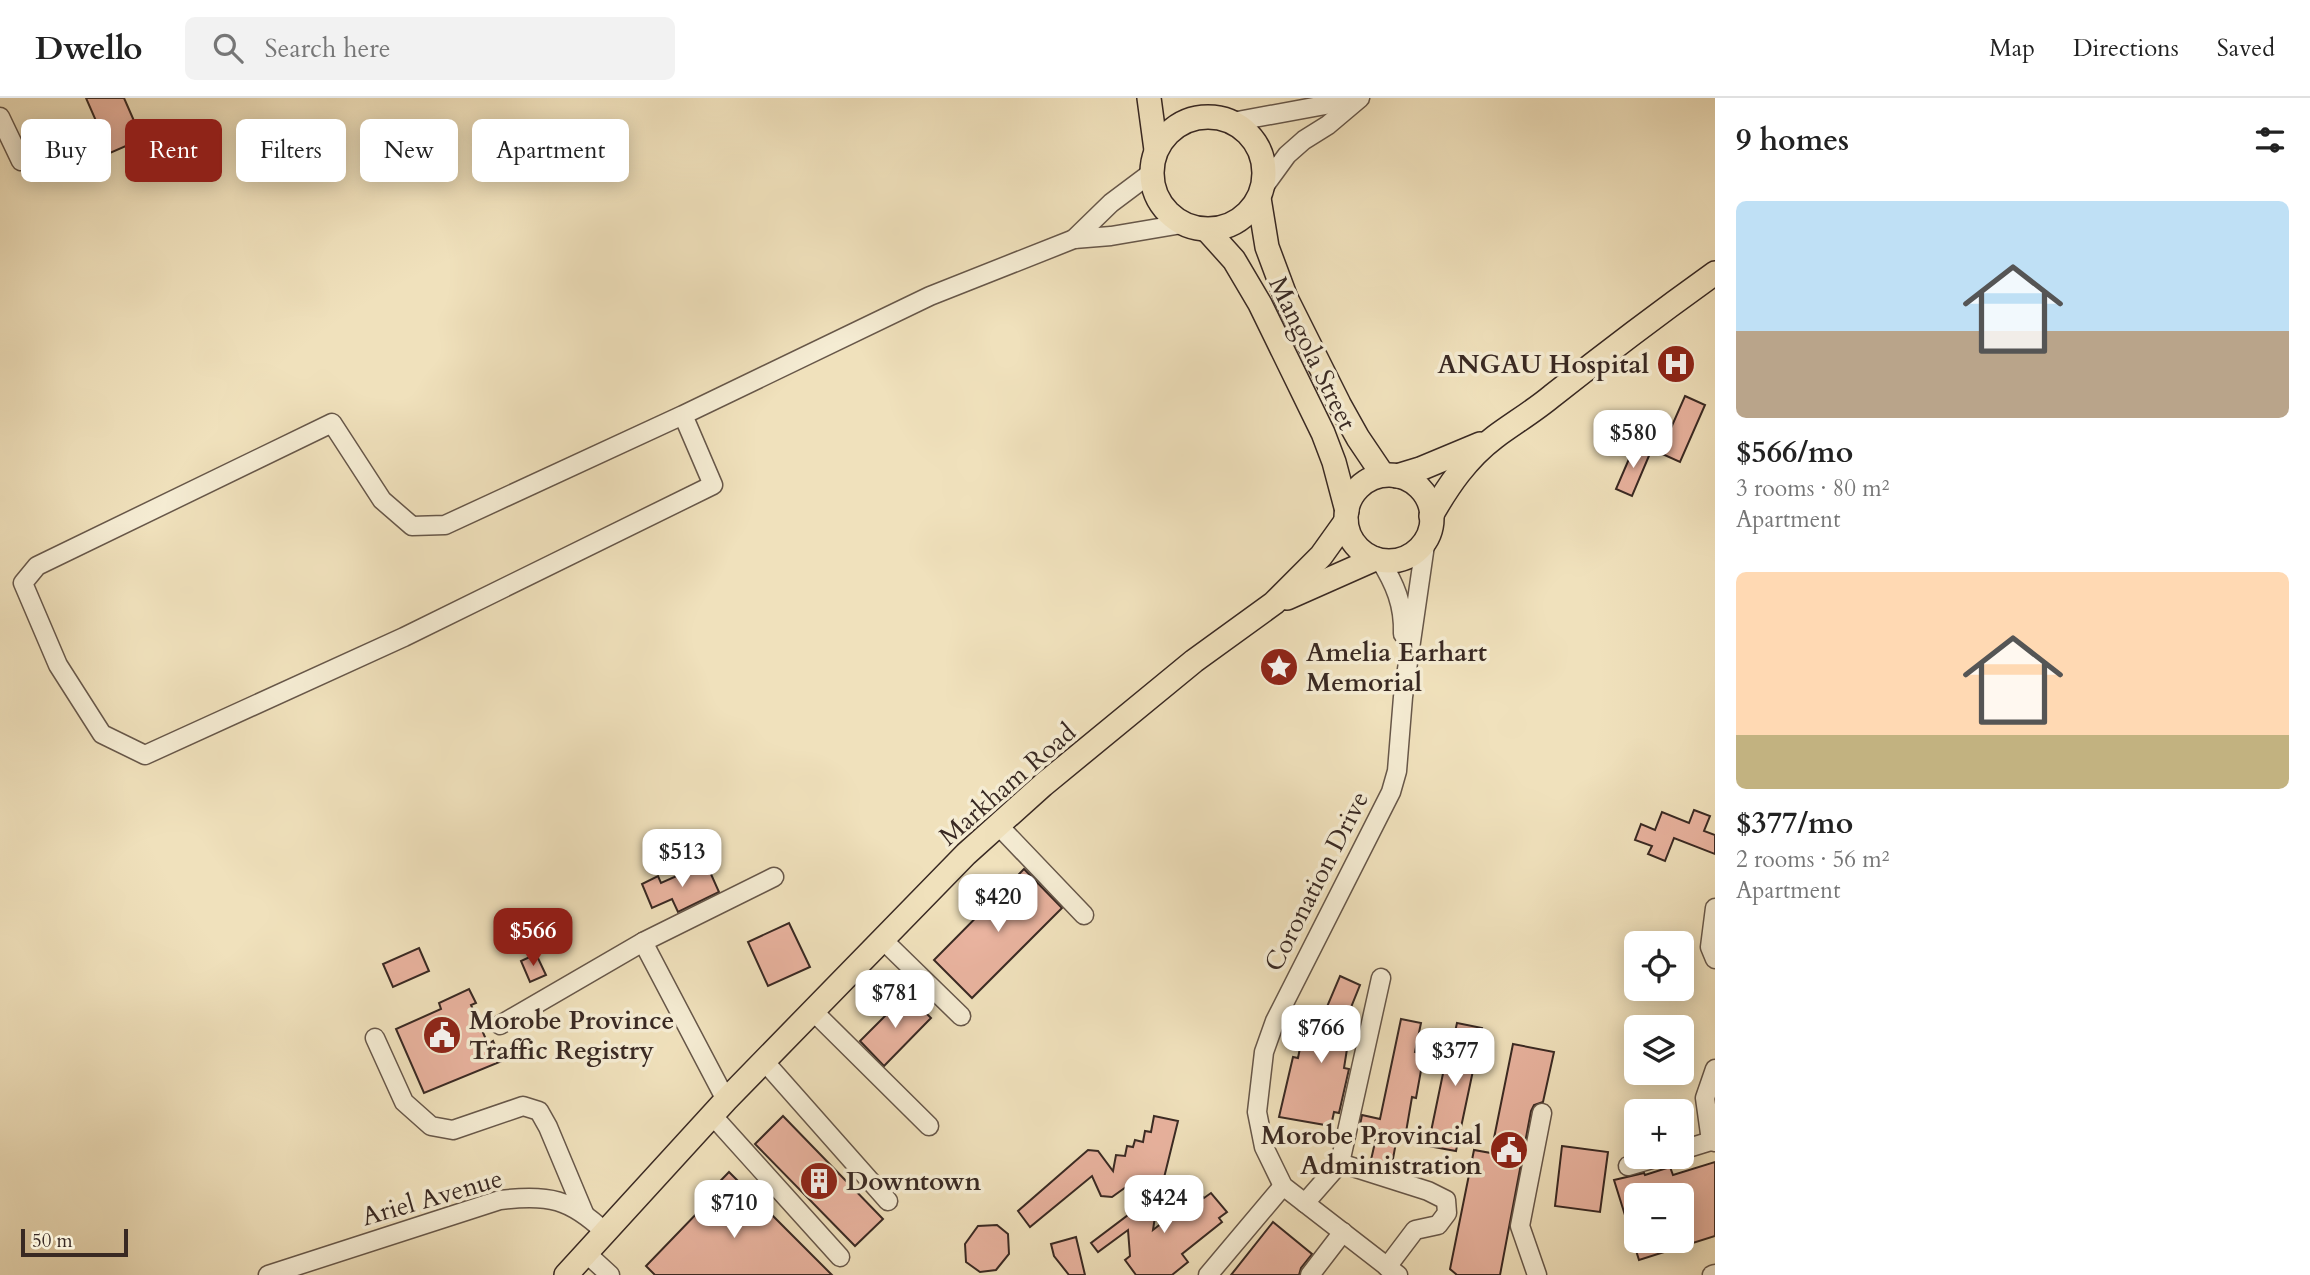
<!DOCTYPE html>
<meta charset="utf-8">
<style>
:root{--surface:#fff;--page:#f2f2f2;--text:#222;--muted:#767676;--line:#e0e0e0;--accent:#8f2418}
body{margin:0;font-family:Cardo,serif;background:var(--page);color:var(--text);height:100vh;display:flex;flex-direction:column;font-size:26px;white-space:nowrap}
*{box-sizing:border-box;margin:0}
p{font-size:23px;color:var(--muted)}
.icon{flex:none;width:38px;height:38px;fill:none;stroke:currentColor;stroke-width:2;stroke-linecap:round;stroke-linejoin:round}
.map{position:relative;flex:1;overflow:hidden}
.panel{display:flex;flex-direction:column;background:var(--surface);width:595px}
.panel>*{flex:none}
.top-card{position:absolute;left:21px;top:21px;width:665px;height:63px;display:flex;gap:14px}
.fabs{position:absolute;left:1624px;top:833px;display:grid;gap:14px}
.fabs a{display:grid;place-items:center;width:70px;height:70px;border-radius:10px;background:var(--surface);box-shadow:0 4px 18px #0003;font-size:35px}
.scale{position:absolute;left:21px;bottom:18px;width:107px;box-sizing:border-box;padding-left:7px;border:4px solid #392923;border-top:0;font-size:19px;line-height:24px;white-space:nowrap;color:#392923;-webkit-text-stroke:5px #f5ecd3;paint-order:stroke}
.price{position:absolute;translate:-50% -60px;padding:0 16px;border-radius:14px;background:#fff;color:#222;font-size:23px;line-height:46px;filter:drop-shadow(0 2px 4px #0008)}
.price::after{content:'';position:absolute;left:50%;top:42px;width:21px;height:16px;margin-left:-10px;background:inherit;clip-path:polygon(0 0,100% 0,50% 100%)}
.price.current{background:var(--accent);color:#fff}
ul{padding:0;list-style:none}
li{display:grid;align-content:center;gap:14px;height:371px;padding:0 21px}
li span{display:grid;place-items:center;height:217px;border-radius:10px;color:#555}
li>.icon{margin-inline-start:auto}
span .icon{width:126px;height:126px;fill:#fffc;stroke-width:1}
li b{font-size:30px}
h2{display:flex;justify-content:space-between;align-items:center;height:84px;padding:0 21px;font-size:30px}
.tag{padding:0 24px;border-radius:10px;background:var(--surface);box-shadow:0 4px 18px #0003;font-size:24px;line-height:63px}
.tag.current{background:var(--accent);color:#fff}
header{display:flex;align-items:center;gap:42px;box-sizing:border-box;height:98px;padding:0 35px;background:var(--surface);border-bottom:2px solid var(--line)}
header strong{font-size:33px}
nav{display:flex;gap:38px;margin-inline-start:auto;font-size:24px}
.search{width:490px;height:63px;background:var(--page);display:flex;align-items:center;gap:18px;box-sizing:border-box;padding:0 24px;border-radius:10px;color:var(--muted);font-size:26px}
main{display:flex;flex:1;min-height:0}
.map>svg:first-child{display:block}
</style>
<header>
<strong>Dwello</strong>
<div class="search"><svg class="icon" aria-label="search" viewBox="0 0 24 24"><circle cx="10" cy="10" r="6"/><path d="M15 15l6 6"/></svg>Search here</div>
<nav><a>Map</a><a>Directions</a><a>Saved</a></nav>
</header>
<main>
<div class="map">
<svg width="1715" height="1177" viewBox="0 0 1715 1177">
<rect width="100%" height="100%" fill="#f0e1bc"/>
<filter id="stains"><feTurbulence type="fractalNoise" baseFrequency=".00286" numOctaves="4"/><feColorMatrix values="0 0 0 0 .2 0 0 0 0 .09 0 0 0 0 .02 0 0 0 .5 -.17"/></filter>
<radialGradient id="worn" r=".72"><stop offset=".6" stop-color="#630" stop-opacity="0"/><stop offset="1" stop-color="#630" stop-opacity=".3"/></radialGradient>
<g fill="#e9b39f" stroke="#392923" stroke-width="2" fill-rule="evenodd">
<polygon points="86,0 124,0 142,41 110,55"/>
<polygon points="1685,298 1705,307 1680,364 1660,355"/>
<polygon points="1635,347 1651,353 1632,398 1616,391"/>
<polygon points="1694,712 1710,718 1704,733 1715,737 1715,756 1674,740 1665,763 1648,756 1652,748 1635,742 1641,726 1655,732 1662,714 1689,725"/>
<polygon points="706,765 719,794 678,814 672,801 652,810 642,786 658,778 661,785"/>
<polygon points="1024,771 1062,810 972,900 934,862"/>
<polygon points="789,825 810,869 768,888 748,844"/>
<polygon points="419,850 429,873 393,889 383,866"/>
<polygon points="536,856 546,877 530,884 521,863"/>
<polygon points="1340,878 1360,887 1335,949 1347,951 1344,970 1349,971 1339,1015 1334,1014 1331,1028 1279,1019 1293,959 1298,960 1300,950 1305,951 1308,932 1312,933 1312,929 1318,930"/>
<polygon points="469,891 476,905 471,907 488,946 493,943 502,963 424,995 396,931 441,911 439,905"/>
<polygon points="907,896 931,920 884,968 860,943"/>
<polygon points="1401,921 1421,925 1415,954 1424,956 1416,1000 1412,999 1405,1040 1397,1039 1392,1066 1371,1062 1378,1031 1360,1027 1362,1017 1380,1021"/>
<polygon points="1457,925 1482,930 1456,1053 1428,1048 1446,961 1449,961"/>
<polygon points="1513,946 1554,954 1543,1004 1534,1007 1531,1013 1500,1177 1457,1177 1450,1171 1474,1052 1491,1055"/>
<polygon points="783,1018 883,1121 855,1148 755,1046"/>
<polygon points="1154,1018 1178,1023 1160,1096 1126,1089 1112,1099 1101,1098 1092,1078 1030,1129 1018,1113 1088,1052 1098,1053 1113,1073 1116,1057 1125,1058 1127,1048 1133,1049 1135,1042 1143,1044 1145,1033 1151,1034"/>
<polygon points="1562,1048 1608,1054 1600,1114 1555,1108"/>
<path d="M1715,1064V1138L1639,1162L1614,1082L1644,1075L1645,1077L1670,1069L1673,1077ZM1636,1097H1682V1143H1636Z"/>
<polygon points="729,1074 832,1177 655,1177 646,1168 703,1109 699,1105"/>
<polygon points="1200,1095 1204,1100 1211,1095 1227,1114 1219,1120 1222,1124 1182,1156 1188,1164 1172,1177 1136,1177 1125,1162 1130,1158 1128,1132 1098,1154 1091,1145 1144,1105 1155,1119 1153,1132"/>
<polygon points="1273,1124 1312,1156 1301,1170 1299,1177 1231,1177"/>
<polygon points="997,1127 1008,1136 1009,1156 996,1172 980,1174 966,1164 965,1146 978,1128"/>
<polygon points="1076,1139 1085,1177 1069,1177 1054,1158 1051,1146"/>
</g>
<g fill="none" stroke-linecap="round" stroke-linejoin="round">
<defs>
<g id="minor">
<polyline points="0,19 21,63"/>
<polyline points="1232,24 1358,1"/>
<polyline points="1263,90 1287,57 1304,42 1328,27 1360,0"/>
<polyline points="1074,141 1111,105 1151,75"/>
<polyline points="683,317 445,427 412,428 382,402 332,325 37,468 23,485 58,567 102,636 145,657 404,539 713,387 683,317 930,198 1074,141 1111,138 1182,126"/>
<path d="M1380,462C1395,486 1404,507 1403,536"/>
<polyline points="998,727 1084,817"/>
<polyline points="1715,810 1710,849 1715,861"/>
<polyline points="883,842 961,918"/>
<polyline points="643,844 726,1002"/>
<polyline points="813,913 929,1028"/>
<polyline points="500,927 643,844 774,779"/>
<polyline points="375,940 404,1004 431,1028 453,1032 523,1008 539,1013 548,1029 584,1115"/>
<polyline points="764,963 888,1103"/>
<polyline points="712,1017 840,1159"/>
<polyline points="1711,1043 1705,1000 1715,971"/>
<polyline points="1682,1052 1711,1043 1715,1044"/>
<polyline points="1340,1065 1381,880"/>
<polyline points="1628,1068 1659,1059"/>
<polyline points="1305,1105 1340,1065 1428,1093 1446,1102 1447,1115 1438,1127 1415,1132 1387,1169"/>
<polyline points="586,1155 610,1177"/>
<path d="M268,1177L500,1102C549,1096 570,1101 605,1134"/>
<polyline points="1208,1177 1283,1088"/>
<polyline points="1310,1177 1343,1134"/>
<polyline points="1398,1177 1283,1088 1264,1049 1257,1014 1264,954 1275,923 1391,694 1397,673 1403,599 1426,440"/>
<polyline points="1537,1177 1520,1128 1542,1015"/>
<polyline points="1712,1177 1715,1176"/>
</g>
<g id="major">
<polyline points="1149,0 1156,52"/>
<circle cx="1208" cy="75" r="56"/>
<polyline points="1259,100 1267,149 1286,200 1339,306 1358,340 1383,377"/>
<polyline points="1207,132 1234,162 1260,206 1323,335 1334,364 1347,413"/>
<circle cx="1389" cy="420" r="43"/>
<polyline points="1397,378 1420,371 1480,346"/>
<path d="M1431,418C1448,388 1467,360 1495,339C1514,325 1534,313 1552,298C1605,256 1659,215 1715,175"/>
<polyline points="1287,500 1375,461"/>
<polyline points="566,1177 726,1002 966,756 1043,687 1194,563 1274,505 1321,458 1346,423"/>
</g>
</defs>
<use href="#minor" stroke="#675749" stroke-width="21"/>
<use href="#major" stroke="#392923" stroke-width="26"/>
<use href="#minor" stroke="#f5ecd3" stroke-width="18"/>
<use href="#major" stroke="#f0e1bc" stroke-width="23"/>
</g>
<defs>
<symbol id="hospital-disc" viewBox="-11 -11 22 22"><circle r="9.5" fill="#8f2418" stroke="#f5ecd3"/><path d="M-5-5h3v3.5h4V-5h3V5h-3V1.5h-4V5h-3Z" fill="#fff"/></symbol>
<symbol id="sight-disc" viewBox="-11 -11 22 22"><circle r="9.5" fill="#8f2418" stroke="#f5ecd3"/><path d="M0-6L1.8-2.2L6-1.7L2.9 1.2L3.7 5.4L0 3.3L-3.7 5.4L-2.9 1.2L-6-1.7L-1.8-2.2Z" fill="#fff"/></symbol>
<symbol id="civic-disc" viewBox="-11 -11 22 22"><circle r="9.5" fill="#8f2418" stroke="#f5ecd3"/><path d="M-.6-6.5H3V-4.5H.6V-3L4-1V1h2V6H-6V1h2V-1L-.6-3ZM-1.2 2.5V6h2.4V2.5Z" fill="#fff"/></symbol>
<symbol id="building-disc" viewBox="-11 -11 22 22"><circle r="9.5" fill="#8f2418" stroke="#f5ecd3"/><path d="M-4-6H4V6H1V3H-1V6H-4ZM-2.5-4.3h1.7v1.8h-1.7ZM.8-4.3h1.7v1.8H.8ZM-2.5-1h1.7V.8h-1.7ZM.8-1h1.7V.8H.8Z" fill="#fff"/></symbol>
</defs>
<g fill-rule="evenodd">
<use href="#hospital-disc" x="1654" y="244" width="44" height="44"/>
<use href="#sight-disc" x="1257" y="547" width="44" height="44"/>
<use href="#civic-disc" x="420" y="915" width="44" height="44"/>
<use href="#civic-disc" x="1487" y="1030" width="44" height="44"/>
<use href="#building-disc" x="797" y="1061" width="44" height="44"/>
</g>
<g text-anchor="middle" stroke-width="7" stroke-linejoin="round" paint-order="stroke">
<g font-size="26" fill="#392923" stroke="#f5ecd3">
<text transform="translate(1313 255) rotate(64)" y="9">Mangola Street</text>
<text transform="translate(1007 686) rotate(-41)" y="9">Markham Road</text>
<text transform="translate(1316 783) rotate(-63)" y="9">Coronation Drive</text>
<text transform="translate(432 1099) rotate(-16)" y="9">Ariel Avenue</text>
</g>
<g font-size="26" font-weight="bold" fill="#392923" stroke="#f5ecd3" text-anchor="start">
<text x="1649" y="275" text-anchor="end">ANGAU Hospital</text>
<text x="1306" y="563">Amelia Earhart<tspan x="1306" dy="30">Memorial</tspan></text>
<text x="469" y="931">Morobe Province<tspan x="469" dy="30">Traffic Registry</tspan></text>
<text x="1482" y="1046" text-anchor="end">Morobe Provincial<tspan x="1482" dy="30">Administration</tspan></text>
<text x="846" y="1092">Downtown</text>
</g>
</g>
<rect width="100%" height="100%" filter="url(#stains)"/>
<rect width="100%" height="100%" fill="url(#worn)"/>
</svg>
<div class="fabs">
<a><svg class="icon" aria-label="locate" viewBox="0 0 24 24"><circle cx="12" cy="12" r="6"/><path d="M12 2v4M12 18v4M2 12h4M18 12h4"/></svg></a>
<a><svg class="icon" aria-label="layers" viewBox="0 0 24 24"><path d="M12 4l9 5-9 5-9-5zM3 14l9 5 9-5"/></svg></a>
<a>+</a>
<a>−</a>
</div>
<div class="scale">50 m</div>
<b class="price" style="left:1633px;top:372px">$580</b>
<b class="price" style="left:682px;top:791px">$513</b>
<b class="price" style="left:998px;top:836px">$420</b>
<b class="price current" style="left:533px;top:870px">$566</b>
<b class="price" style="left:895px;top:932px">$781</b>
<b class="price" style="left:1321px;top:967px">$766</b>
<b class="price" style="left:1455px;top:990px">$377</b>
<b class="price" style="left:1164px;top:1137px">$424</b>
<b class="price" style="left:734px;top:1142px">$710</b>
<div class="top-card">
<a class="tag">Buy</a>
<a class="tag current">Rent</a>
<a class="tag">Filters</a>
<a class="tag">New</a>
<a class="tag">Apartment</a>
</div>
</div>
<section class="panel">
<h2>9 homes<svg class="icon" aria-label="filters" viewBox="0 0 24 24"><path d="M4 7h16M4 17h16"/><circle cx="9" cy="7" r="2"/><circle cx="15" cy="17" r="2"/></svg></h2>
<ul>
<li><span style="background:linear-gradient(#bfe0f5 60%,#b9a48a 0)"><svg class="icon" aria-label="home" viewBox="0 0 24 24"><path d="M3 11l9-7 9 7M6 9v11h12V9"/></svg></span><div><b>$566/mo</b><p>3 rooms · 80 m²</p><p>Apartment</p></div></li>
<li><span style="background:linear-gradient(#ffd9b3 75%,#c2b280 0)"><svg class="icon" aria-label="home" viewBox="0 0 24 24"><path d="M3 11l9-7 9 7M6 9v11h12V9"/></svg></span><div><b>$377/mo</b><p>2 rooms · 56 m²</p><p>Apartment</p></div></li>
</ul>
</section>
</main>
